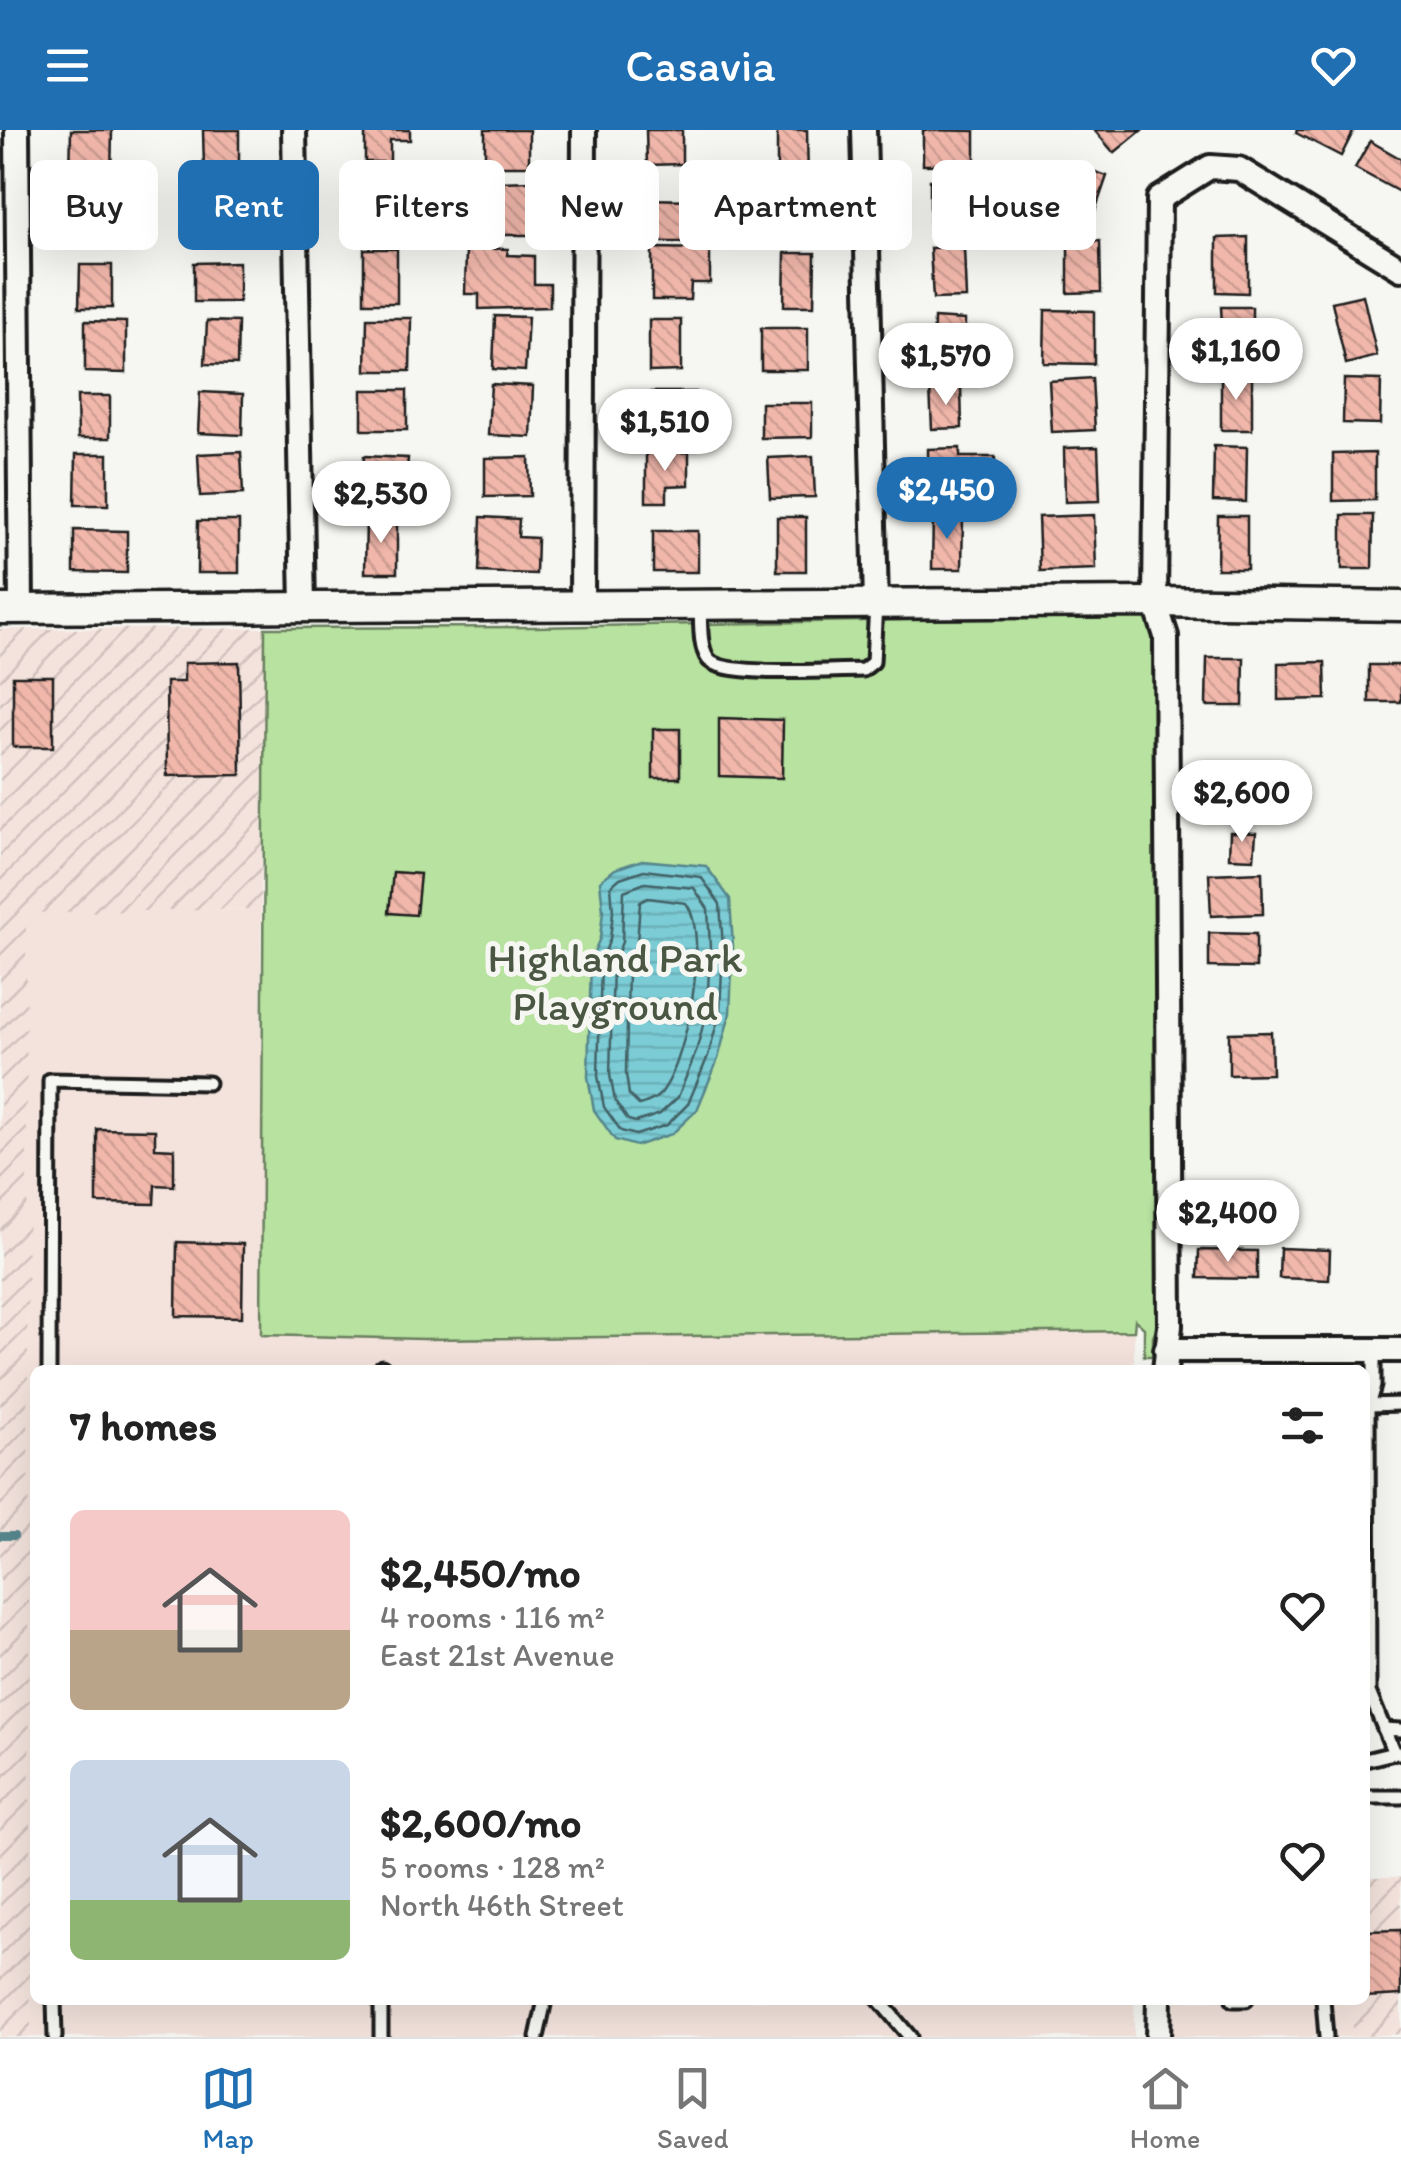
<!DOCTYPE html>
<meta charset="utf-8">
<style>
:root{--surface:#fff;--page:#f2f2f2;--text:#222;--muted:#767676;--line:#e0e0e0;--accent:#1f6fb2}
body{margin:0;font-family:Itim,sans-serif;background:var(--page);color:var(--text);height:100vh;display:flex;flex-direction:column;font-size:38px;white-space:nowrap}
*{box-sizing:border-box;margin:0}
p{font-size:32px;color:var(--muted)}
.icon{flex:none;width:55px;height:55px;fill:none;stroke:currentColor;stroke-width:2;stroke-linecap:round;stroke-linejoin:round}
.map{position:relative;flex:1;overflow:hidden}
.side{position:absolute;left:30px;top:1235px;width:1340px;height:640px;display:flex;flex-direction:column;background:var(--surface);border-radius:15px;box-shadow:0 10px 40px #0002}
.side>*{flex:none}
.top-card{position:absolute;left:30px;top:30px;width:1342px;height:90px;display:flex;gap:20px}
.price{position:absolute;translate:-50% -85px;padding:0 22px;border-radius:35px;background:#fff;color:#222;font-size:32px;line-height:65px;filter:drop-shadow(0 2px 5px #0008)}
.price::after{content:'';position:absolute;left:50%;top:60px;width:30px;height:22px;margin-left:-15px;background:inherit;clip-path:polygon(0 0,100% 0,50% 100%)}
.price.on{background:var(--accent);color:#fff}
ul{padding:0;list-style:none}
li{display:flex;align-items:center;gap:30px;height:250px;padding:0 40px}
li span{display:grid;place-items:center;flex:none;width:280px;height:200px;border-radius:15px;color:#555}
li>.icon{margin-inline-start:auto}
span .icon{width:120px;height:120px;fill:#fffc;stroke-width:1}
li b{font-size:42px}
h2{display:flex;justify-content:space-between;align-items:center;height:120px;padding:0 40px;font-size:42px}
.chip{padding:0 35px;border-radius:15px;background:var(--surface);box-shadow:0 10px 40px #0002;font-size:35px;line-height:90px}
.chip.on{background:var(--accent);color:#fff}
header{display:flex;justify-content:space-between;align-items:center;height:130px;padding:0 40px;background:var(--accent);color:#fff;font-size:45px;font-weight:600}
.dock{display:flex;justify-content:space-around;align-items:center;height:140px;border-top:2px solid var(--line);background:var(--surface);font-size:28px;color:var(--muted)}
.dock a{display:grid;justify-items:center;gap:5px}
.dock .on{color:var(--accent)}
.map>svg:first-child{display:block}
</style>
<header><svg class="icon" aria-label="menu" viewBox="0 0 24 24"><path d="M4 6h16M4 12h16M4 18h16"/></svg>Casavia<svg class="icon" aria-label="heart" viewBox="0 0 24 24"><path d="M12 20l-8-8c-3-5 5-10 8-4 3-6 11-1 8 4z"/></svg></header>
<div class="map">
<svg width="1401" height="1907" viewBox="0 0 1401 1907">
<defs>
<pattern id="industrial-furrows" width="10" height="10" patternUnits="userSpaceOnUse" patternTransform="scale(2.5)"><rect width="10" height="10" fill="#f4e3dd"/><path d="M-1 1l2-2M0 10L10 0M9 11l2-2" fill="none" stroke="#d1c2bd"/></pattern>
<pattern id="water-rules" width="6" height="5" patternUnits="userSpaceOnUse" patternTransform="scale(2.5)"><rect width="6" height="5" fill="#7cccd6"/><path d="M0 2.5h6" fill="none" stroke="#6bafb7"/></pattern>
<pattern id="building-back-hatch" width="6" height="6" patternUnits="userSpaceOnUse" patternTransform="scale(2.5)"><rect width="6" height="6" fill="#f1b7ab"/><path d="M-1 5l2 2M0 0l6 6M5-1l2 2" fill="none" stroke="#ce9d93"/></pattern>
</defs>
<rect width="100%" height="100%" fill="#f6f6f2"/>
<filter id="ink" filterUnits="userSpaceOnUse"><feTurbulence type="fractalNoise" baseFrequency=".01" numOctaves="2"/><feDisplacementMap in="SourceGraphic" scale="20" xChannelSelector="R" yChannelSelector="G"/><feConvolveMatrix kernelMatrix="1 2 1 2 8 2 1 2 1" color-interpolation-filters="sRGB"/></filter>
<g filter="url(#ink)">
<g fill="#f4e3dd">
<polygon points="261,779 261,1205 424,1209 1134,1201 1134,1240 35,1240 35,1870 1134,1870 1134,1907 31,1907 25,782"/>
<polygon points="1175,1870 1353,1870 1353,1907 1171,1907"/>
</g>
<g fill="url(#industrial-furrows)">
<polygon points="265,498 261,779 26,783 31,1907 0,1907 0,499"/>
<polygon points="1365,1747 1401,1747 1401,1904 1353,1907 1353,1870 1365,1870"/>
</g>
<polygon fill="#b7e29f" stroke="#6a7f5e" stroke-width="2.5" points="1147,486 1153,509 1158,1195 1153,1207 1153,1226 1144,1226 1144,1198 1135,1190 1134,1201 424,1209 261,1205 265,498 532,497"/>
<polygon fill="url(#water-rules)" stroke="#56868c" stroke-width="2.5" points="642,730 706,736 730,769 733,817 730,883 718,929 697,980 672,1004 636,1016 615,1010 594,980 588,947 591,829 600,808 603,781 600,751 615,739"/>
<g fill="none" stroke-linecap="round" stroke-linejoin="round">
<g stroke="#426266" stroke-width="2.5">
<polygon points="644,740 701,747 720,774 723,818 720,882 708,926 688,974 667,995 636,1005 621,1001 604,977 598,946 601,832 610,809 613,782 611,756 620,748"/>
<polygon points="645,753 694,758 708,779 710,818 707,880 696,922 678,967 660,984 636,992 628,990 615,971 610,945 613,835 622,812 624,761"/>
<path d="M648,768L686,773C710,805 687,927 664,959C658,969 649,972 639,975L629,965L626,944L628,838L637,814L640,772Z"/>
</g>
<polyline stroke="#56868c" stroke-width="8" points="0,1406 14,1406"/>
</g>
<g fill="url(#building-back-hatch)" stroke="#1c1c1c" stroke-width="2.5">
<polygon points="71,0 112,0 111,48 70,48"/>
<polygon points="203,0 239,0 239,38 204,38"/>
<polygon points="365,0 410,0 410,10 390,10 390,32 365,32"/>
<rect x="485" y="0" width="44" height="36"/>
<polygon points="646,0 682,0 682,34 647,35"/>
<polygon points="777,0 807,0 808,51 777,51"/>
<polygon points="923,0 975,1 975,34 923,35"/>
<polygon points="1094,0 1142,0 1114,23"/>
<polygon points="1297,0 1354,0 1341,26 1296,3"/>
<polygon points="1370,11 1401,29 1401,63 1355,38"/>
<polygon points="1079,36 1107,46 1091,93 1048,79 1059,47 1073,52"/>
<polygon points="364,50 413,53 411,89 395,88 393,106 361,104"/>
<polygon points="930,50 960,50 959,102 930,102"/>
<polygon points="531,51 531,105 500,105 500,52"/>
<polygon points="242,60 243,103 203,104 202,61"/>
<polygon points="772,64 823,64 823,109 771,108"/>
<polygon points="72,69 138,70 138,107 71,106"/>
<polygon points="640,69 697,70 696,112 640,112"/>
<polygon points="1248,107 1248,163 1217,162 1217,108"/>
<polygon points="1100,111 1101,162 1068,163 1068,112"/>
<polygon points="964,117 966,168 933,169 930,118"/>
<polygon points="466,118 508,119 507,125 534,126 534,154 550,154 550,177 479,179 479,164 465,164"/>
<polygon points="652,118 710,119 710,153 691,153 690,170 652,170"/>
<rect x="364" y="119" width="33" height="54"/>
<polygon points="785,123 815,123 814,176 784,176"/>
<polygon points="239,132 239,172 194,172 194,133"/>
<polygon points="80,135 112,135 112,178 79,178"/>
<polygon points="1363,165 1377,226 1346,234 1332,172"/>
<polygon points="1221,177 1252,177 1252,229 1222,229 1222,212 1207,212 1207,194 1222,194"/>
<polygon points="1045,180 1094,181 1094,234 1044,233"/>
<polygon points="495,186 528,187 525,241 493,239"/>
<polygon points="367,188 411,188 410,241 366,241"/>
<polygon points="934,188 965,190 964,238 933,237"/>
<polygon points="649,190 681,190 681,241 649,242"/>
<polygon points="85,191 126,192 126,243 85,242"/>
<polygon points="207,191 238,192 237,235 205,234"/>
<rect x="761" y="198" width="47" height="42"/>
<rect x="1221" y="246" width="31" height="54"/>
<polygon points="1092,248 1095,300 1052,302 1049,251"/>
<polygon points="1344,249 1381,250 1380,294 1343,293"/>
<polygon points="491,254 533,256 531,307 488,305"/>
<polygon points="961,257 962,298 932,299 930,258"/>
<rect x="362" y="260" width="45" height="40"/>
<polygon points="200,262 243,264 242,305 198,303"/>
<polygon points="651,262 696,262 697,301 651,301"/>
<polygon points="77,266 110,266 110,308 78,308"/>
<polygon points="761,273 812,273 812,307 761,308"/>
<polygon points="1214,316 1247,317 1246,372 1213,371"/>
<polygon points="1098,317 1100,371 1065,372 1064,318"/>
<polygon points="960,318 960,327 995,327 995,364 974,364 974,356 961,356 961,369 928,370 928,319"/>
<polygon points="241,322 243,364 200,366 198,324"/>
<polygon points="689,322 689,355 667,356 667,372 646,372 646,323"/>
<polygon points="1375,323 1375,370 1333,371 1333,324"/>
<polygon points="76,324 108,324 108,375 75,375"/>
<polygon points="364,326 408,328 405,368 361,366"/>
<polygon points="813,326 815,367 770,368 768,328"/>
<polygon points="529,327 530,366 485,367 485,328"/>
<polygon points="1094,385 1096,439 1040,441 1038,387"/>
<polygon points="1342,385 1373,385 1372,439 1342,439"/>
<polygon points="933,386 963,386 962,439 932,439"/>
<polygon points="1218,386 1247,386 1247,439 1217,439"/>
<polygon points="481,387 519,389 518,407 537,408 536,444 479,442"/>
<rect x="777" y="387" width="29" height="54"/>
<polygon points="366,388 397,388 397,443 365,443"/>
<polygon points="198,391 239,391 239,443 197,443"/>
<polygon points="74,400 127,401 127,443 74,442"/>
<rect x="653" y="401" width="45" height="41"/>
<polygon points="1207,528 1244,528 1243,576 1206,576"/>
<polygon points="239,532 241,645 167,646 166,552 184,552 184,533"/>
<polygon points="1325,532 1326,569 1278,570 1278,533"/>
<rect x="1369" y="535" width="32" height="37"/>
<rect x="13" y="546" width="40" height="71"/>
<polygon points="719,588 783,590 782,648 719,646"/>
<rect x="653" y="599" width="27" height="49"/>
<polygon points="1230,702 1256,703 1254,729 1229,728"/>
<polygon points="393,742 420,744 416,785 389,783"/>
<polygon points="1262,742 1263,784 1211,786 1209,744"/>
<polygon points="1209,803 1256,804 1256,838 1209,837"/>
<polygon points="1271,902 1272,944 1229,945 1229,903"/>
<polygon points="97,999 155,1000 155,1018 174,1019 174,1056 155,1055 154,1074 97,1073"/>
<polygon points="177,1112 243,1114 242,1187 176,1186"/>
<polygon points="1280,1118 1330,1120 1329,1150 1279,1148"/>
<polygon points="1199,1120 1257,1121 1257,1149 1198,1148"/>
<polygon points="1401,1800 1401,1865 1365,1867 1365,1801"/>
</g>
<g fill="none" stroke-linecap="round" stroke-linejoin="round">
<defs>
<g id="service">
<path d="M700,476C701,491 699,516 708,529C721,548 837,540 863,540L873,532L876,473"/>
<polyline points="1374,1220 1374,1256 1368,1275 1369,1562 1394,1623 1401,1623"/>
<polyline points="49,1240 50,950 208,953"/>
<polyline points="382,1240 382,1237"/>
<polyline points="1368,1275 1401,1274"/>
<polyline points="1384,1599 1401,1600"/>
<polyline points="1365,1630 1394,1623"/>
<polyline points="1365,1667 1401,1667"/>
<polyline points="54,1870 55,1907"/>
<polyline points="381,1870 381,1907"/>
<polyline points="879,1870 910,1907"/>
<polyline points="1233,1870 1246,1870"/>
<polyline points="1323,1870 1326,1907"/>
<polyline points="537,1907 545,1870"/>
</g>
<g id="minor">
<polyline points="17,0 21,479"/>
<polyline points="294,0 303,478"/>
<polyline points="864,0 876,473"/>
<polyline points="582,477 584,0"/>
<polyline points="1166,1220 1401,1220"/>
<polyline points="1165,1240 1170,1196 1166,506 1155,472 1159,69 1210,37 1239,39 1401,139"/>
<polyline points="1158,1907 1159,1870"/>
</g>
<polyline id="tertiary" points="0,479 1155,472 1401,476"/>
</defs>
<use href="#service" stroke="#1c1c1c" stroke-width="19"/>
<use href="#minor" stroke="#1c1c1c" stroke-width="30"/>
<use href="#tertiary" stroke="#1c1c1c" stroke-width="35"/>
<use href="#service" stroke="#f6f6f2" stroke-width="11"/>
<use href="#minor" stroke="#f6f6f2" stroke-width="22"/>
<use href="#tertiary" stroke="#f6f6f2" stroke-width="28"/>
</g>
</g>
<g text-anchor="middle" stroke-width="10" stroke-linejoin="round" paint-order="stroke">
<g font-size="42" fill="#4a5743" stroke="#f6f6f2">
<text x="615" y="842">Highland Park<tspan x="615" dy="48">Playground</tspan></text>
</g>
</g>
</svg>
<b class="price" style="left:1236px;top:273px">$1,160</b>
<b class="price" style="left:946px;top:278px">$1,570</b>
<b class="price" style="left:665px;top:344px">$1,510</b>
<b class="price on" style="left:947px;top:412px">$2,450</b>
<b class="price" style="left:381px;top:416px">$2,530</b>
<b class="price" style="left:1242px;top:715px">$2,600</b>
<b class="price" style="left:1228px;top:1135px">$2,400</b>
<div class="top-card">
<a class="chip">Buy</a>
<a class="chip on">Rent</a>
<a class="chip">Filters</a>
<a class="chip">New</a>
<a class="chip">Apartment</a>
<a class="chip">House</a>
</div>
<section class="side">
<h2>7 homes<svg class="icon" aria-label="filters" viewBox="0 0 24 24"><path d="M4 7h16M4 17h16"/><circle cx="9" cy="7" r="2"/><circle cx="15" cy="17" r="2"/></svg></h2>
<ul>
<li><span style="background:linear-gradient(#f6c9c9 60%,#b9a48a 0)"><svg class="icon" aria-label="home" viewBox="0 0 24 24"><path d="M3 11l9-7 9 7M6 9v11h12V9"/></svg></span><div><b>$2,450/mo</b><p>4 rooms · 116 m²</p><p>East 21st Avenue</p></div><svg class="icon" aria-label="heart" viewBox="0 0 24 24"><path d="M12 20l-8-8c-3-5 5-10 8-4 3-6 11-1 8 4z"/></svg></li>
<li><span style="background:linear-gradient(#c9d6e8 70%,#8fb573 0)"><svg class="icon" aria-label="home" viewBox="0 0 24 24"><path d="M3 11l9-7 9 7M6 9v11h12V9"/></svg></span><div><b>$2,600/mo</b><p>5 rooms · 128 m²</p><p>North 46th Street</p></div><svg class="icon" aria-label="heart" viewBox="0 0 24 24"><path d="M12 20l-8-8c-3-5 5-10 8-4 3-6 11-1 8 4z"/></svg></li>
</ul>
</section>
</div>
<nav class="dock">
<a class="on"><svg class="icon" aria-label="map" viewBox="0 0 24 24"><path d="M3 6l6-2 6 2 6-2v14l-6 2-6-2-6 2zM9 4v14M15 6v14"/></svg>Map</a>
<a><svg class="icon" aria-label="saved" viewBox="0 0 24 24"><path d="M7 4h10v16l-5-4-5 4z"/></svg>Saved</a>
<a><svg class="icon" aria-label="home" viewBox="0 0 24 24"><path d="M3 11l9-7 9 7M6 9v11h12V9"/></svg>Home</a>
</nav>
